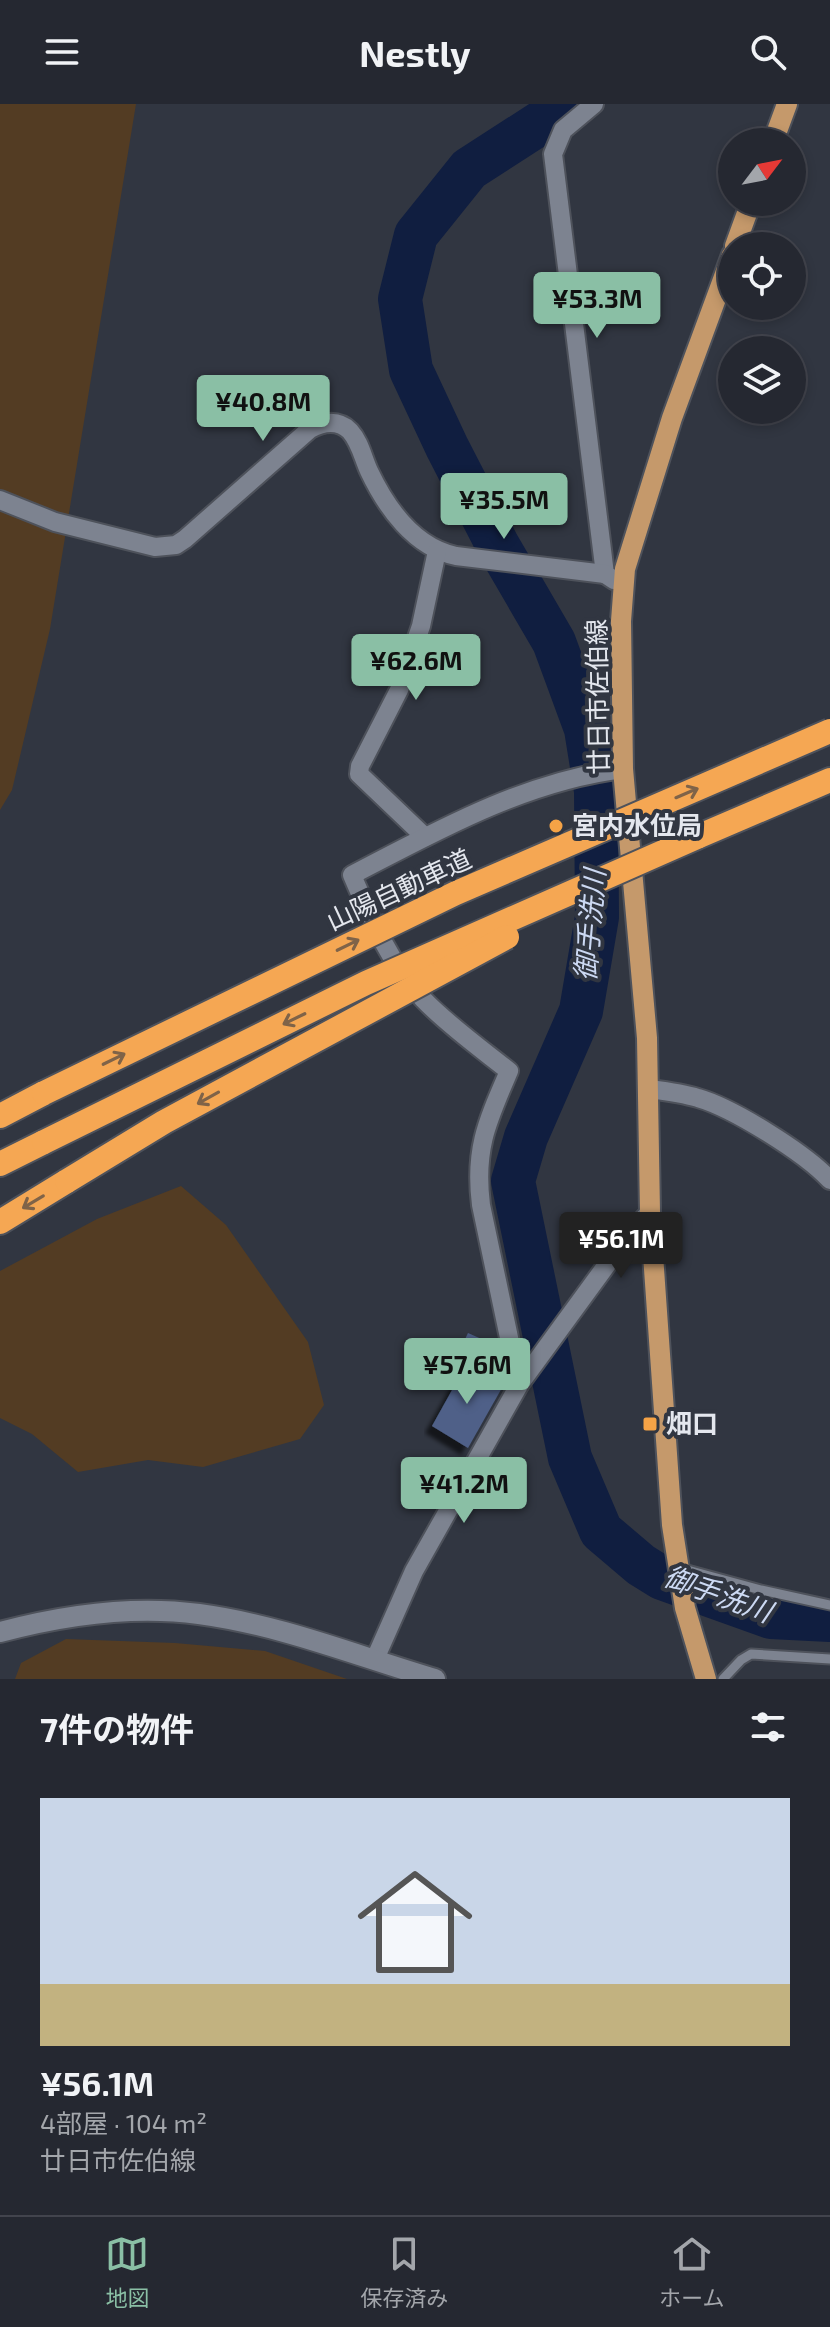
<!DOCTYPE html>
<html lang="ja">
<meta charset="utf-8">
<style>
:root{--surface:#252831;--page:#2d3039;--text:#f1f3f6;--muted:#a3a6ab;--line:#42444d;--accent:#8abfa5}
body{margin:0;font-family:"Exo 2","Noto Sans JP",sans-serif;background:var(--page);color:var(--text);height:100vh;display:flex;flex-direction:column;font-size:30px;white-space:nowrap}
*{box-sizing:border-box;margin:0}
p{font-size:26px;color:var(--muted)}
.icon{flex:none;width:44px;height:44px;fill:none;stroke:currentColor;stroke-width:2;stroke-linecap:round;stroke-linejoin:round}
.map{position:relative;height:1575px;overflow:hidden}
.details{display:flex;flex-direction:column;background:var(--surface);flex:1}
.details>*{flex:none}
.needle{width:52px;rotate:58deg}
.buttons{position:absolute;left:718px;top:24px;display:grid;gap:16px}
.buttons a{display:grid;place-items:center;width:88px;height:88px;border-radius:50%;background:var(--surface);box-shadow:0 4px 12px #0003,0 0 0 2px var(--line);font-size:40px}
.price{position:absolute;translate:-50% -68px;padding:0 18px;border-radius:8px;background:var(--accent);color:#111;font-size:26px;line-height:52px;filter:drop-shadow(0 2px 4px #0008)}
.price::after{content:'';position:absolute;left:50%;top:48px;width:24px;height:18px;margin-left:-12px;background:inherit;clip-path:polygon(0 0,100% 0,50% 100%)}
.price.on{background:#222;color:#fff}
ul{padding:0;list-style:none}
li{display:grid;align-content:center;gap:16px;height:424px;padding:0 40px}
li+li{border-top:2px solid var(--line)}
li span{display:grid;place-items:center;height:248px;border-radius:0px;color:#555}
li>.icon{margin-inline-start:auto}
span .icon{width:144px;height:144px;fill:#fffc;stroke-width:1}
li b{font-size:34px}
h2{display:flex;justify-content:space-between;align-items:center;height:96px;padding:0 40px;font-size:34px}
header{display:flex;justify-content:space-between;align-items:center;height:104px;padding:0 40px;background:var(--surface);font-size:36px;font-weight:700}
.tab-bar{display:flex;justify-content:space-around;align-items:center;height:112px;border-top:2px solid var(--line);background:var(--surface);font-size:22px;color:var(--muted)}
.tab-bar a{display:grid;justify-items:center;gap:4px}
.tab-bar .on{color:var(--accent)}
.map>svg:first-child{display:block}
</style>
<header><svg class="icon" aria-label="menu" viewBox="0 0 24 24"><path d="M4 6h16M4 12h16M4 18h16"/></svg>Nestly<svg class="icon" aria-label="search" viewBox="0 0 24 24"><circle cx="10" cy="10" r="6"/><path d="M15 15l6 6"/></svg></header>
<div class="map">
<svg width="830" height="1575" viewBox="0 0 830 1575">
<defs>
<filter id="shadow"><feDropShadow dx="-7" dy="7" stdDeviation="2" flood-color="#0009"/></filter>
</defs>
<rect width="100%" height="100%" fill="#313641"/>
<g fill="#533c23">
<polygon points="0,0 136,0 50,525 12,686 0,706"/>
<polygon points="181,1082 226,1121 308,1238 324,1301 300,1335 203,1363 148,1356 78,1368 32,1330 0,1314 0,1167 97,1115"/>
<polygon points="66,1535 175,1539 265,1547 347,1575 15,1575 21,1559"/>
</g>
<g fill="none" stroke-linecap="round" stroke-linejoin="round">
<polyline stroke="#101e40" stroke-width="44" points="560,0 548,14 469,65 416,131 400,195 411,266 447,343 497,440 554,538 586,625 596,687 597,813 581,907 526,1033 513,1077 570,1354 601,1427 641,1461 662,1474 771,1513 830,1516"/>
</g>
<g fill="#4f6188" filter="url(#shadow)">
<polygon points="468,1229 486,1237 475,1260 457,1252"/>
<polygon points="466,1261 503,1282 468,1344 432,1322"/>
</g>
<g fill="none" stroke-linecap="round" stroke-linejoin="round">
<defs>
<g id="service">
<polyline points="680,1464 761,1486 830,1501"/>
<polyline points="723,1575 741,1556 751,1550 830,1555"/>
</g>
<g id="minor">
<polyline points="594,0 563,26 553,50 605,470 614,476"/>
<path d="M0,396L55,418L155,443L176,441L185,435L310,325C323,318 338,315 350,327C360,338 363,354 369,367C386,403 414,443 456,452L605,470"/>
<polyline points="425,733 359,670 360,662 399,586 421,522 437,447"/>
<path d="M649,985C665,987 682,989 698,994C733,1004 805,1049 830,1076"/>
<path d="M519,1281L481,1101C474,1045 487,1018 509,967C480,944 448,921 423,895C390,860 370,813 352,771C438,726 526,677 623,665"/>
<polyline points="375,1555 414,1467 519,1281 630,1129 650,1108"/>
</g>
<path id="tertiary" d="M0,1528C64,1511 133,1501 199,1510C281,1521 357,1552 435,1575"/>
<g id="primary">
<polyline points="773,38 787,0"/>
<polyline points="735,142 751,98"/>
<polyline points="706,1575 685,1504 672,1421 650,1108 647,934 623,665 621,517 625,465 672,314 732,151"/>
</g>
<g id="motorway">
<polyline points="697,733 830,676"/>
<polyline points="0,1012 44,989"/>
<polyline points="0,1060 44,1038"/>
<polyline points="0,1118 67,1077"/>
</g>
</defs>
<use href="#service" stroke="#4e525b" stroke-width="13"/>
<use href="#minor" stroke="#4e525b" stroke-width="22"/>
<use href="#tertiary" stroke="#4e525b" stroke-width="24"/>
<use href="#primary" stroke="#4e525b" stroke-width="24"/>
<use href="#motorway" stroke="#4e525b" stroke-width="28"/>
<use href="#service" stroke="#7d8390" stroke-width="9"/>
<use href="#minor" stroke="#7d8390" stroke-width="18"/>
<use href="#tertiary" stroke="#7d8390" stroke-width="20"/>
<use href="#primary" stroke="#c5996b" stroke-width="20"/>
<use href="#motorway" stroke="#f5a753" stroke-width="24"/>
<defs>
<g id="motorway-bridge">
<polyline points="44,989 456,789 830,627"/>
<polyline points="44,1038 366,879 697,733"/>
<polyline points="67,1077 164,1018 507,833"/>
</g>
</defs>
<use href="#motorway-bridge" stroke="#4e525b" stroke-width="28" stroke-linecap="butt"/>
<use href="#motorway-bridge" stroke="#f5a753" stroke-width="24"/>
</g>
<defs><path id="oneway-shaft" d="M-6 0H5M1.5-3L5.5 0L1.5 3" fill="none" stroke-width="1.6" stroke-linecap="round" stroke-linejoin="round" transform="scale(2)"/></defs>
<g stroke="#7f6348">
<use href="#oneway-shaft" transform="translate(687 689) rotate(-23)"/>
<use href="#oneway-shaft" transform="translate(348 841) rotate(-26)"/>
<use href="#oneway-shaft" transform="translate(294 915) rotate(154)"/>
<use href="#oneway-shaft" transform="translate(114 955) rotate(-26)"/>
<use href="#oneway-shaft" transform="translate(208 994) rotate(151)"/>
<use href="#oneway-shaft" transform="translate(33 1098) rotate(149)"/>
</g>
<g fill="#f5a346" stroke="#313641" stroke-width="3">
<circle cx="556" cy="722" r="8"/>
<rect x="642" y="1312" width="16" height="16" rx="4"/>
</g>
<g text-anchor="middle" stroke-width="8" stroke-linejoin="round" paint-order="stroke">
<g font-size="26" fill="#e4e7ee" stroke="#313641">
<text transform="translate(598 593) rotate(-91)" y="9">廿日市佐伯線</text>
<text transform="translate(399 786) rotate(-25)" y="9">山陽自動車道</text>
</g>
<g font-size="26" font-weight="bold" fill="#e4e7ee" stroke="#313641" text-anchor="start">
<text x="572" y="731">宮内水位局</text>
<text x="666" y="1329">畑口</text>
</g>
<g font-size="28" font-style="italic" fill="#ccd9f3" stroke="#313641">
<text transform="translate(590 821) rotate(-85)" y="10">御手洗川</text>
<text transform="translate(718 1490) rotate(20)" y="10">御手洗川</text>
</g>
</g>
</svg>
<div class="buttons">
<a><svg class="needle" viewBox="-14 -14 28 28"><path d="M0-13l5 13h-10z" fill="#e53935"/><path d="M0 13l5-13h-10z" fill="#a3a6ab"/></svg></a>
<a><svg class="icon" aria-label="locate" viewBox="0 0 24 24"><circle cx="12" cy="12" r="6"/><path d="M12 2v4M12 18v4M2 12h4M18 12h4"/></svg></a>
<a><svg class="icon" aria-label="layers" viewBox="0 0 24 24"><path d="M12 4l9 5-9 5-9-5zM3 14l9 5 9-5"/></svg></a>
</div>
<b class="price" style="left:597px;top:236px">¥53.3M</b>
<b class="price" style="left:263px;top:339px">¥40.8M</b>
<b class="price" style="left:504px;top:437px">¥35.5M</b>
<b class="price" style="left:416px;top:598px">¥62.6M</b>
<b class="price on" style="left:621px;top:1176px">¥56.1M</b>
<b class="price" style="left:467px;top:1302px">¥57.6M</b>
<b class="price" style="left:464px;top:1421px">¥41.2M</b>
</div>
<section class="details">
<h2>7件の物件<svg class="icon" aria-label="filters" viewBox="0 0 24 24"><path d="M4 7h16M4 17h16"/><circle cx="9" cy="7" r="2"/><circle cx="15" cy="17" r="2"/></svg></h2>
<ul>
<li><span style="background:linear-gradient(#c9d6e8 75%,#c2b280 0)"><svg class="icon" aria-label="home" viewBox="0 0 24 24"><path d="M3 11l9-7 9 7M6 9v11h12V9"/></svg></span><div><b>¥56.1M</b><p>4部屋 · 104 m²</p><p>廿日市佐伯線</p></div></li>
</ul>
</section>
<nav class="tab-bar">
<a class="on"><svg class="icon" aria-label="map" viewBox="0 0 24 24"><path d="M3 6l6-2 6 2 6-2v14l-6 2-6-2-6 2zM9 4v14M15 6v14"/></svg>地図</a>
<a><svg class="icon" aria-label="saved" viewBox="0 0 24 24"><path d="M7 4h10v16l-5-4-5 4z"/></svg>保存済み</a>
<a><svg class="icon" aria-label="home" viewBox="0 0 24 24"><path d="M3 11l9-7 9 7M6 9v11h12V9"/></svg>ホーム</a>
</nav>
